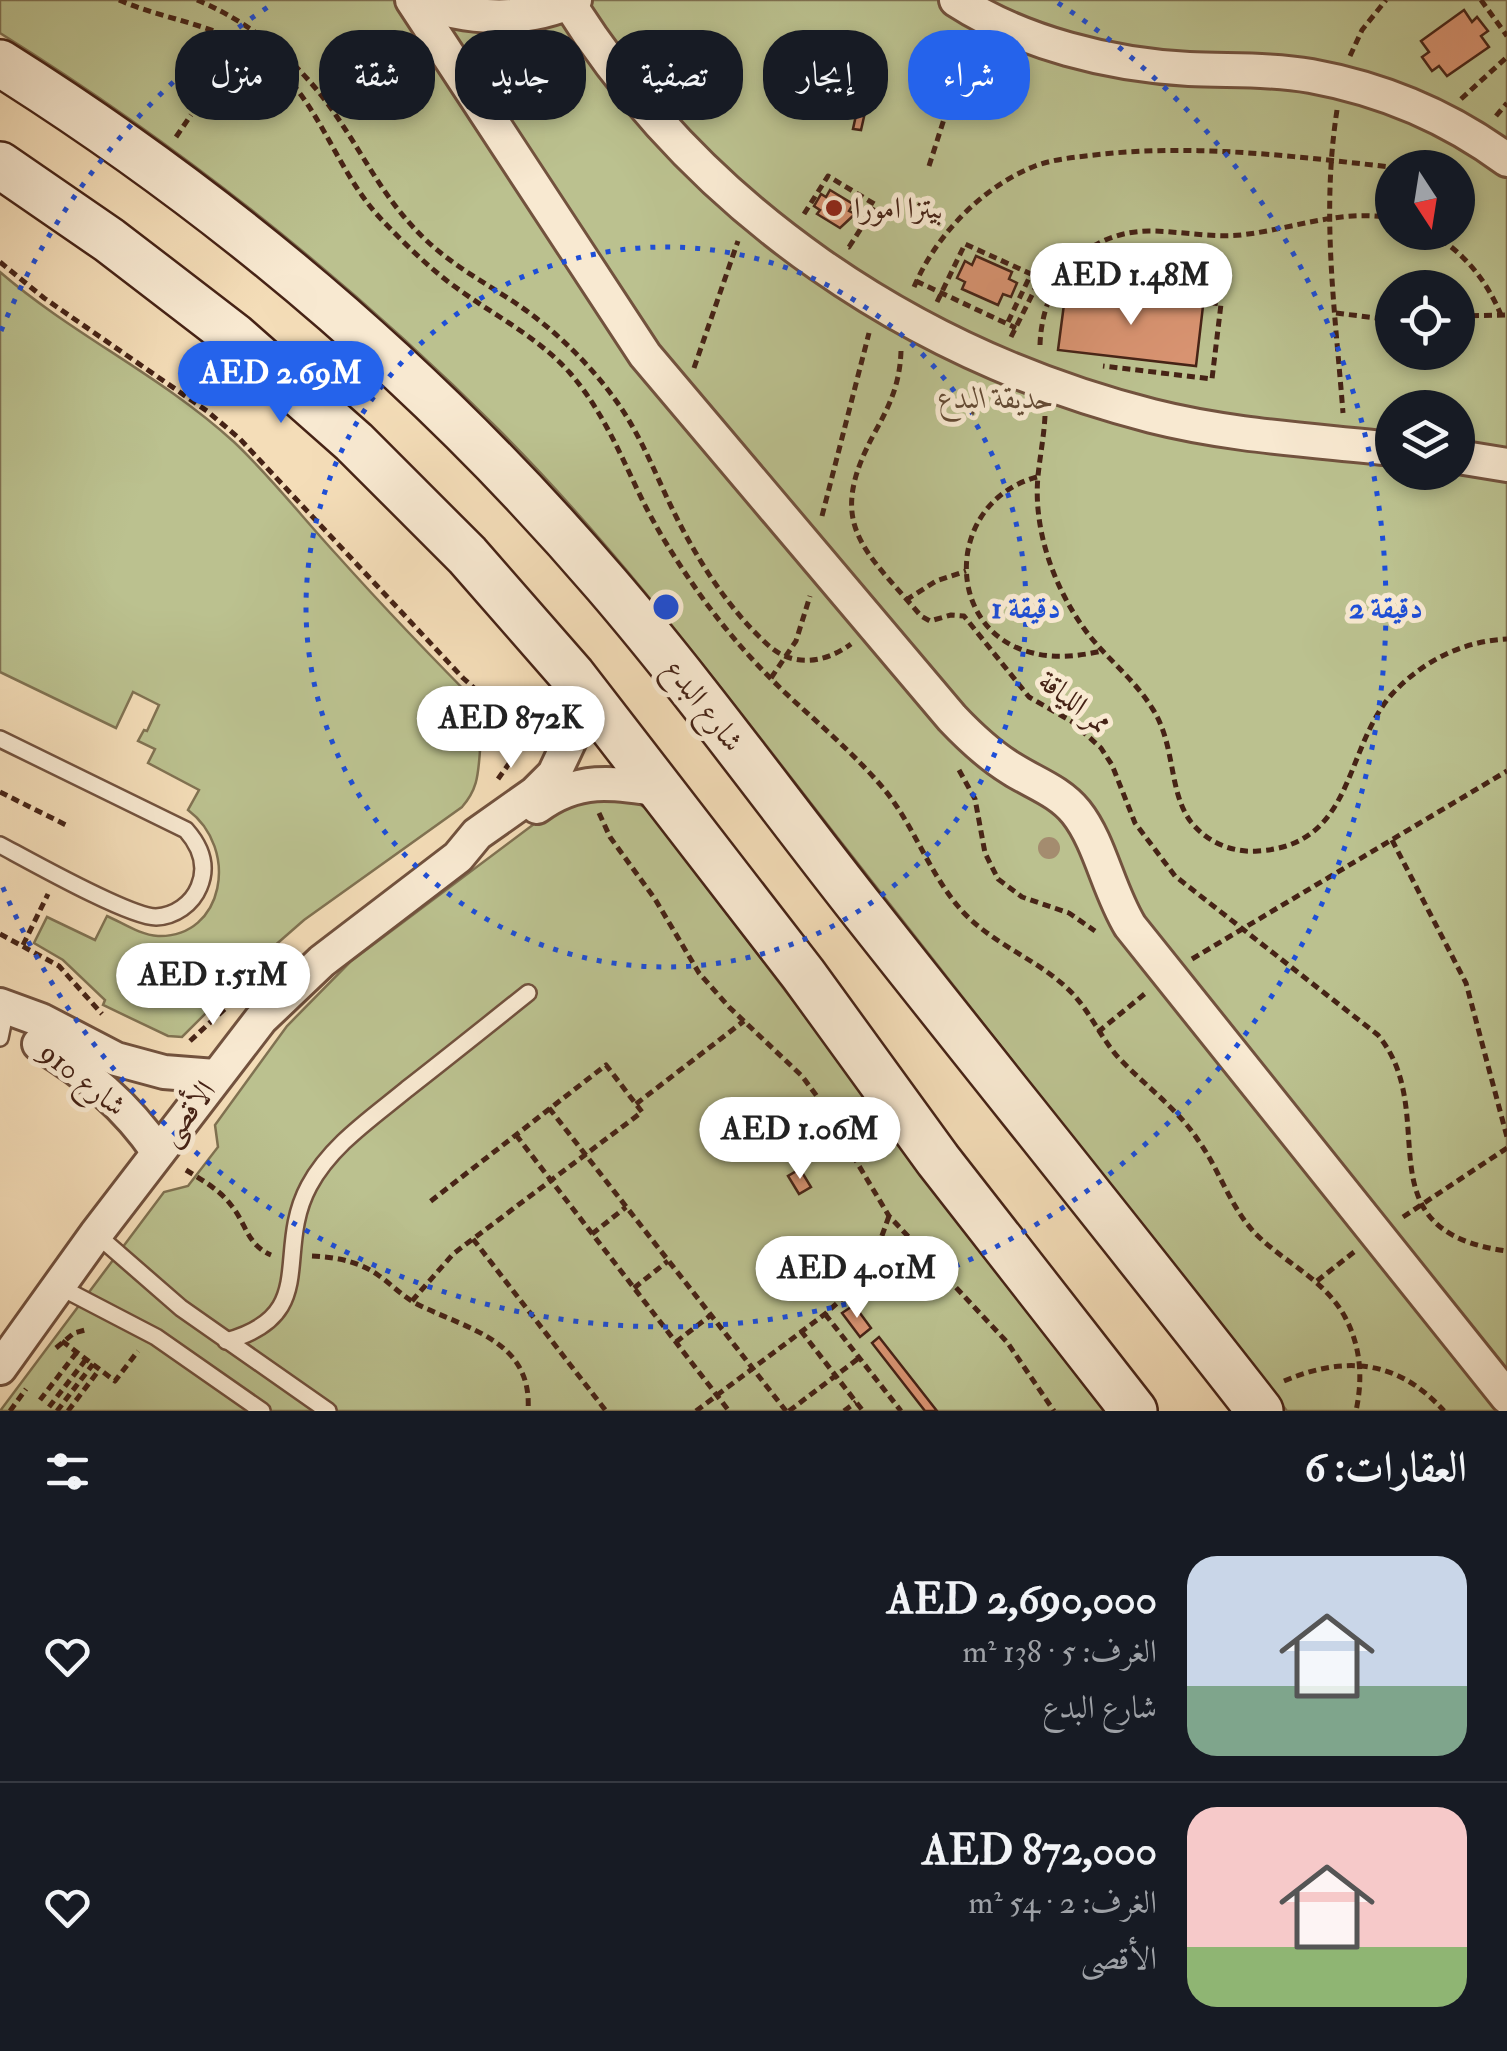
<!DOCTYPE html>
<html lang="ar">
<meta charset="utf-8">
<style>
:root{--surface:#171b24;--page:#20242c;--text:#f1f3f6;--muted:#9ea1a6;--line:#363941;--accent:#2563eb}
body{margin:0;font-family:"IM FELL Double Pica",Amiri,serif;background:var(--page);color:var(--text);direction:rtl;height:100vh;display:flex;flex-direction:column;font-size:38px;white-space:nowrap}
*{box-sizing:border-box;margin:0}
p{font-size:32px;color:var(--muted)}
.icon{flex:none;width:55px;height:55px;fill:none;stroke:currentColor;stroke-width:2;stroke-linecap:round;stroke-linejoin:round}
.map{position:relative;height:1411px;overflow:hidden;direction:ltr}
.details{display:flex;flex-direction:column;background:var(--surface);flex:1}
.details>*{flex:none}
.top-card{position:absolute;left:30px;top:30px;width:1000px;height:90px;direction:rtl;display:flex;gap:20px}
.needle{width:65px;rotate:168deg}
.tools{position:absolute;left:1375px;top:150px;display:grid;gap:20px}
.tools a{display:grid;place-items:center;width:100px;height:100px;border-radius:50%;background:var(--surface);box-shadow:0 5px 15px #0003;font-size:50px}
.price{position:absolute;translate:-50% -85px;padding:0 22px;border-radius:35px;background:#fff;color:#222;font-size:32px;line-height:65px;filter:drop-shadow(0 2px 5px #0008)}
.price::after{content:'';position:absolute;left:50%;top:60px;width:30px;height:22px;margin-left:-15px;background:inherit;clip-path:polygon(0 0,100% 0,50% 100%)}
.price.selected{background:var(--accent);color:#fff}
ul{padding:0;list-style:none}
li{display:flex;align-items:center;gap:30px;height:250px;padding:0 40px}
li+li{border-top:2px solid var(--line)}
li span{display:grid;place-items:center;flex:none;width:280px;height:200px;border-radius:30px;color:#555}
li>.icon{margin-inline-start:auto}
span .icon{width:120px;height:120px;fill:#fffc;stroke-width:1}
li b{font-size:42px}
h2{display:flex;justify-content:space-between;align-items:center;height:120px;padding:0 40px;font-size:42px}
.chip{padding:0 35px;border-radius:40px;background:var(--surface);box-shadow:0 5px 15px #0003;font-size:35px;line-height:90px}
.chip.selected{background:var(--accent);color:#fff}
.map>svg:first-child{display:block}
</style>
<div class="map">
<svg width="1507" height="1411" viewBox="0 0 1507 1411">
<rect width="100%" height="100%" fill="#f4ddb8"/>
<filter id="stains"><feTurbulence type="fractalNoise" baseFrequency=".002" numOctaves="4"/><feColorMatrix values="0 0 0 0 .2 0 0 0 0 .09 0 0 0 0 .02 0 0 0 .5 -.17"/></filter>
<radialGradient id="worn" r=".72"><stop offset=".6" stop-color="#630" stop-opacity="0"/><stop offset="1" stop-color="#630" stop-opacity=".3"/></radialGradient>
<g fill="#bbc18f" stroke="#807252" stroke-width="2.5" fill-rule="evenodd">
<path d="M0,0H1507V1411H1287C1136,1218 985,1026 834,833C727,696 622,553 499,430C349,280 181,146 0,33ZM1392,168H1458V232H1392ZM1392,288H1458V352H1392ZM1392,408H1458V472H1392Z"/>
<path d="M0,272C73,335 162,376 234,442C271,477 302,517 336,554C387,611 440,666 494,720L473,745L480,751C478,774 478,789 462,807L304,920L264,955L182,1037L168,1036L103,1005L105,1000L63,960L34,943L47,917L95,940L107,916C123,923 140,935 158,936C224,938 240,849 188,810L199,790L148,763L155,749L138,741L144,730L147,731L159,705L133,692L116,728L0,672Z"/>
<polygon points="570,797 634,800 648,810 1105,1411 0,1411 164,1192 188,1186 218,1147 215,1125 287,1026 350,962"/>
</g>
<g fill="#d89371" stroke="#462316" stroke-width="2.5">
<polygon points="1464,10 1472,22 1477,17 1488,31 1481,36 1489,47 1447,76 1439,66 1432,71 1422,57 1429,52 1421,41"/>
<polygon points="858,106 866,108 861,130 853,129"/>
<polygon points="830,190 853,204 849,211 855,214 840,228 817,214 820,210 814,206 821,194 826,197"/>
<polygon points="976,256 1012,272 1009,279 1017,283 1011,297 1003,294 998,305 962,289 965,282 957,278 965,261 972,265"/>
<polygon points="1066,289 1203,306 1196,366 1058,350"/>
<polygon points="800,1169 811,1187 799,1194 788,1176"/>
<polygon points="854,1305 871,1328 860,1337 842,1313"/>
<polygon points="879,1337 937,1411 925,1411 872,1343"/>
</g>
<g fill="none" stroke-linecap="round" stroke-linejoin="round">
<defs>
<g id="lane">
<path d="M0,739L186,830C201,847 208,866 199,887C192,904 175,916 156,917C129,917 30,861 0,845"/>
<polyline points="0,1038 6,1009"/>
<polyline points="96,1234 181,1308 328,1411"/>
<polyline points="60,1287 156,1337 262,1411"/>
<path d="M226,1341C321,1315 273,1253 309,1186C331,1145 372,1118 407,1089C448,1057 488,1025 528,993"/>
</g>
<g id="street">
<path d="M412,0L645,355L952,718C970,737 989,755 1012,769C1034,783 1059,791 1076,812C1100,842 1108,890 1130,926L1507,1397"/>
<path d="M414,0C466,19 523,24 575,0"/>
<path d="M567,0C699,211 913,355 1152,416C1231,436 1312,440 1392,449"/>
<path d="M956,0C1022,43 1111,65 1189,69C1230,71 1271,69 1311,76C1382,89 1449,117 1507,160"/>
<polyline points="1458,457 1507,465"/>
<path d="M537,807C577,777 613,782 660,790"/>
<polyline points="0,1005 41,1020 116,1059 164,1072 215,1076"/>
<path d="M39,1044C87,1073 126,1105 158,1152"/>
<polyline points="0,1368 96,1234 261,1019 322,961 458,857 477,834 535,793 554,774 571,738 572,675"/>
</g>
<g id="secondary">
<path d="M0,63C227,206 431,380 606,584C697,690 779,804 866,914C997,1080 1130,1244 1260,1411"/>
<polyline points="0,165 109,240 234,336 354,442 467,555 572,675 803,974 938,1160 1134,1411"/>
</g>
</defs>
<use href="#lane" stroke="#72523e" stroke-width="20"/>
<use href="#street" stroke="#72523e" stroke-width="38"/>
<use href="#secondary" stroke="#462316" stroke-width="50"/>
<g stroke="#462316" stroke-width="5" stroke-dasharray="8 5" stroke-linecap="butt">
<path d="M119,0C170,22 226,25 271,62C321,104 337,173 382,220C404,243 428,267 454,286C493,315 537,336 570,373C601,409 618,449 638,491C653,523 672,554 692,583C721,626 756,666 794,701C825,729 857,757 884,789C915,827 930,876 963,912C995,946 1040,960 1072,993C1090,1012 1100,1036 1117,1056C1144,1085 1176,1107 1198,1140C1219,1169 1229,1204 1253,1231C1282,1262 1324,1278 1345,1317C1361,1347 1363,1378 1356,1411"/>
<path d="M197,0C254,24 300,63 335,114C367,160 385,202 428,242C454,266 485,283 514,302C554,329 589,363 617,402C639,433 653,468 669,502C693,553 726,607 768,645C793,668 825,663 851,644"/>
<polyline points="1481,0 1507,36"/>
<polyline points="1350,56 1362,30 1386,0"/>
<polyline points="1461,99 1507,57"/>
<path d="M1337,110C1321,214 1335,309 1343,413"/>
<polyline points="1496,116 1507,103"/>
<polyline points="176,137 191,115"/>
<polyline points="929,166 969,41"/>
<polyline points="804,214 828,176 876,205 849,247 847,246"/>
<path d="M1430,232C1464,253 1486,279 1501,315"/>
<polyline points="0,262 44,298 207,411 240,439 463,678 525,734 518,751 498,779"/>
<polyline points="916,281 1016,328"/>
<polyline points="1055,284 1221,304 1212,379 1103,366"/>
<path d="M914,287C936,235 982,187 1035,166C1057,158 1080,157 1103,154C1202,144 1301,157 1399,168"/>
<polyline points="937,302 965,244 1031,274 1007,324"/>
<polyline points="1336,313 1392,320"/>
<polyline points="1458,316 1507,315"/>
<polyline points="1011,337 1041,277"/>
<path d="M1040,345C1042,282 1083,232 1149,231C1180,231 1210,238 1241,235C1293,229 1339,209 1392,218"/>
<path d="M901,351C900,383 890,405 875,432C825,524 862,547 921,616L930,621L951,615L964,616L1029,697L1071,721L1101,748L1112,765L1135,823L1175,876L1378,1035C1444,1115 1357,1231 1507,1251"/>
<polyline points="694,368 738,241"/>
<path d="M1045,416C1044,436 1040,456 1038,476C1033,528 1053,585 1083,627C1103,656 1133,677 1152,708C1176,744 1168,792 1191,822C1207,842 1232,853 1258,851C1356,845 1343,748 1393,693C1423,661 1463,641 1507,639"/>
<path d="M1037,477C944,502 943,632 1033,653C1056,659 1079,656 1102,651"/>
<polyline points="822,516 869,333"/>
<polyline points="906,600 936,581 966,571"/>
<polyline points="771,678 796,641 810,596"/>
<polyline points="959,770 975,799 985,853 998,879 1022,897 1069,913 1095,931"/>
<polyline points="0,792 68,826"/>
<polyline points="599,813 610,837 655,899 699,973 729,1007 802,1076 819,1099 889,1216 1007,1342 1054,1411"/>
<polyline points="1392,840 1466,983 1507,1137"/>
<polyline points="0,934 59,966 102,1014"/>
<polyline points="23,945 48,894"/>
<polyline points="1192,959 1507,771"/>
<polyline points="1098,1032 1147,992"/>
<polyline points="190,1041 229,1005"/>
<polyline points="636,1104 744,1021"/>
<polyline points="549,1108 786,1411"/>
<polyline points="516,1135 729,1411"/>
<path d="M186,1170C202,1180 220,1190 231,1205C246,1223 247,1245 271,1255"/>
<polyline points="1403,1217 1507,1148"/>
<polyline points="592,1234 626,1207"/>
<polyline points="473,1239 606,1411"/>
<path d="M312,1256C335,1257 358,1261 378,1275C391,1284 401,1295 415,1303C465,1329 533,1339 528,1411"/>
<polyline points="1317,1281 1354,1252"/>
<polyline points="634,1288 668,1261"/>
<polyline points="412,1301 453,1254 642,1112 606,1065 427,1204"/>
<polyline points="825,1314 901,1411"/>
<polyline points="801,1331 863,1411"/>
<polyline points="62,1341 115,1381 138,1351"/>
<polyline points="676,1342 711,1315"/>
<polyline points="56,1348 74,1333 89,1329"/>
<path d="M1284,1381C1346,1355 1398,1360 1444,1411"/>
<polyline points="40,1400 77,1352"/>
<polyline points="49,1407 87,1358"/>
<polyline points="10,1411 26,1389"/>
<polyline points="57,1411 93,1364"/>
<polyline points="68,1411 99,1370"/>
<polyline points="696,1411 825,1314 857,1285 874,1258 889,1216"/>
<polyline points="789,1411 859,1358"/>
<polyline points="844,1411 856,1402"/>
</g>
<use href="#lane" stroke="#f8e9d1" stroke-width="15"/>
<use href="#street" stroke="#f8e9d1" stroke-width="32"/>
<use href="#secondary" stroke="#f8e9d1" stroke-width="45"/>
</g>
<circle fill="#a48c6f" cx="1049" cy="848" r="11"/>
<g fill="none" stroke="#1d4ed8" stroke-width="5" stroke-dasharray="5 10">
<circle cx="666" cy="607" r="360"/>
<path d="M1 331A720 720 0 0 1 274 3M1058 3A720 720 0 1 1 1 883"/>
</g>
<circle fill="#8f2418" stroke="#f8e9d1" stroke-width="4" cx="834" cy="208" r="10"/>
<g text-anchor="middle" stroke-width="10" stroke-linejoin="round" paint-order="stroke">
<g font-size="30" fill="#462316" stroke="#f8e9d1" text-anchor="start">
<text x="854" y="218">بيتزا امورا</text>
</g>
<g font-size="30" font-style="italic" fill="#634a34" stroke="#f8e9d1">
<text x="996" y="408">حديقة البدع</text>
</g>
<g font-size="30" fill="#462316" stroke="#f8e9d1">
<text transform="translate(1075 702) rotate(38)" y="10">ممر اللياقة</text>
<text transform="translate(704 705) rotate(52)" y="10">شارع البدع</text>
<text transform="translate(83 1079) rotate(38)" y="10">شارع 910</text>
<text transform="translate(187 1113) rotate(-53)" y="10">الأقصى</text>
</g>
</g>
<circle cx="666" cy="607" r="15" fill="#1d4ed8" stroke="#f8e9d1" stroke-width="5"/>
<g font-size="30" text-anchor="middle" font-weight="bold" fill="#1d4ed8" stroke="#f8e9d1" stroke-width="10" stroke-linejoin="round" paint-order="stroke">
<text x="1026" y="618">1 دقيقة</text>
<text x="1386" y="618">2 دقيقة</text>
</g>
<rect width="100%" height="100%" filter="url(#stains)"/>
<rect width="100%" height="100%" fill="url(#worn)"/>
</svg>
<div class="tools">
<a><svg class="needle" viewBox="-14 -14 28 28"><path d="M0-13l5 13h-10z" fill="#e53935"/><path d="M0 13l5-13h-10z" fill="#9ea1a6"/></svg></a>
<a><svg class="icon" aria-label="locate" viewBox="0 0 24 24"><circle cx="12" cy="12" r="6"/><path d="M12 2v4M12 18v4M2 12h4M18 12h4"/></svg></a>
<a><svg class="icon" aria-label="layers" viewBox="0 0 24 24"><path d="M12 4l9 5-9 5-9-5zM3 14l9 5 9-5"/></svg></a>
</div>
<b class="price" style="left:1131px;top:328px">AED 1.48M</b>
<b class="price selected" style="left:281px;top:426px">AED 2.69M</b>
<b class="price" style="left:511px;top:771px">AED 872K</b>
<b class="price" style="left:213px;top:1028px">AED 1.51M</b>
<b class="price" style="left:800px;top:1182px">AED 1.06M</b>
<b class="price" style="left:857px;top:1321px">AED 4.01M</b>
<div class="top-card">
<a class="chip selected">شراء</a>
<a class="chip">إيجار</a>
<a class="chip">تصفية</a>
<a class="chip">جديد</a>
<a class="chip">شقة</a>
<a class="chip">منزل</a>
</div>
</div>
<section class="details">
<h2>العقارات: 6<svg class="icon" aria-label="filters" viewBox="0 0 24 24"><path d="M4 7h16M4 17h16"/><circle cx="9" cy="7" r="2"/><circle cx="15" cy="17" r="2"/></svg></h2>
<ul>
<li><span style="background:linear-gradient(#c9d6e8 65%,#7fa58c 0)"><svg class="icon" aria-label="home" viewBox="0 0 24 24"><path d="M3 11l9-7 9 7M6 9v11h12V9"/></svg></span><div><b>AED 2,690,000</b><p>الغرف: 5 · 138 m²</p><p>شارع البدع</p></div><svg class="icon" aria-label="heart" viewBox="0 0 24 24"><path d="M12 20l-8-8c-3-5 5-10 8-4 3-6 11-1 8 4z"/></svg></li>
<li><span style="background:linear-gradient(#f6c9c9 70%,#8fb573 0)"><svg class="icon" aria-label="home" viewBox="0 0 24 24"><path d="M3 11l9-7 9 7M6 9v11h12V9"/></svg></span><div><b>AED 872,000</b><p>الغرف: 2 · 54 m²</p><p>الأقصى</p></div><svg class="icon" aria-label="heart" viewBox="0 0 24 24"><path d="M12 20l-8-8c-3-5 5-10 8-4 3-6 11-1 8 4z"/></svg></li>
</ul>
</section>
